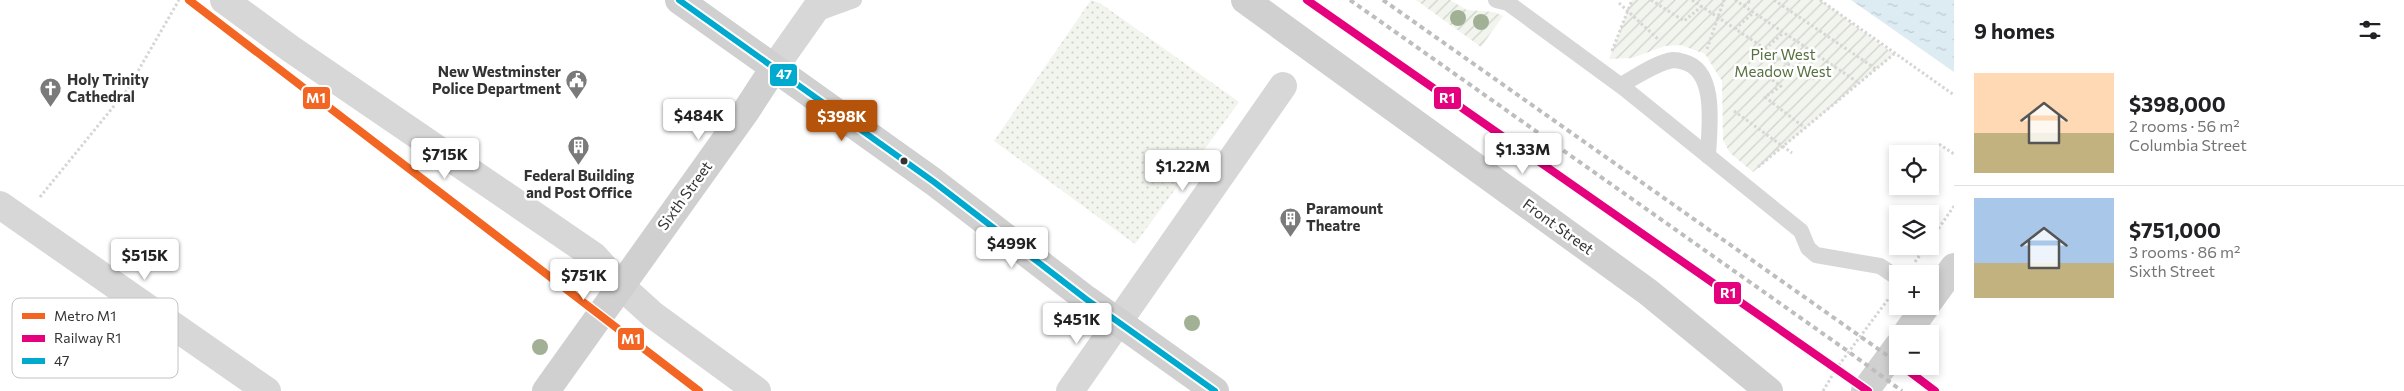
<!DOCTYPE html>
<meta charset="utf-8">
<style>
:root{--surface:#fff;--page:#f2f2f2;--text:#202124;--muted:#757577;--line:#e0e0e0;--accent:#b45309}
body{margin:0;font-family:Commissioner,sans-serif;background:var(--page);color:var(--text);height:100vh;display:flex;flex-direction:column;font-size:19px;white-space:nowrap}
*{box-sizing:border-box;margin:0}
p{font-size:16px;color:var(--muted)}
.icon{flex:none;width:28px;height:28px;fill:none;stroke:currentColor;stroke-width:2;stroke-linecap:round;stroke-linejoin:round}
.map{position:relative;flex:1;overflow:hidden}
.panel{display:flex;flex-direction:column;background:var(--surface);width:450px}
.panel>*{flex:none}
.buttons{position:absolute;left:1889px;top:145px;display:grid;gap:10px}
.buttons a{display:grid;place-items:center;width:50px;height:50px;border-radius:0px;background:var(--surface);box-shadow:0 2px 8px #0003;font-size:25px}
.price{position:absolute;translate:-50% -42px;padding:0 11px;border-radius:5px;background:#fff;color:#222;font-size:16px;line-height:32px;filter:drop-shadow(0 1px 2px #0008)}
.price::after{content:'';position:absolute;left:50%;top:30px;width:15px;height:11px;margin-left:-8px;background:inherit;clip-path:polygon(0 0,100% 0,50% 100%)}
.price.current{background:var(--accent);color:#fff}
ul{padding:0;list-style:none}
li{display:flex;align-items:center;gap:15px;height:125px;padding:0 20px}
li+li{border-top:1px solid var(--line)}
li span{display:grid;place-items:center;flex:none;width:140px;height:100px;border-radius:0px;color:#555}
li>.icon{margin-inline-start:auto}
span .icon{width:60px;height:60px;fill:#fffc;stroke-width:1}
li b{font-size:21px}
h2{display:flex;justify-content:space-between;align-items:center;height:60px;padding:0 20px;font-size:21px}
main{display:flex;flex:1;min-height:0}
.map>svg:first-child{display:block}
</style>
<main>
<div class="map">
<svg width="1954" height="391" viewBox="0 0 1954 391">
<defs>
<pattern id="grass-dots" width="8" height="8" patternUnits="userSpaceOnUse" patternTransform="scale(1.25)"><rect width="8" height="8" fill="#f1f5ed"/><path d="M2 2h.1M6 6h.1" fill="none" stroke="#cfd2cc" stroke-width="1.8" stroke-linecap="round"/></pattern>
<pattern id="garden-furrows" width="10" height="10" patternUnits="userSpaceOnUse" patternTransform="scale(1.25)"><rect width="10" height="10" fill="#f1f5ed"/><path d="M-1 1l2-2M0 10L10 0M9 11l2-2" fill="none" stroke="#cfd2cc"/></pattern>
<pattern id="water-ripples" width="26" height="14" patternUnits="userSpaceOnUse" patternTransform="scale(1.25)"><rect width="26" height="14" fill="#ddebf3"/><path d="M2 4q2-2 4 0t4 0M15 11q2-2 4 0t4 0" fill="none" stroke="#becad1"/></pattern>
</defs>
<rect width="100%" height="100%" fill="#fff"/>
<polygon fill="url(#grass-dots)" points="1091,0 1100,3 1239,102 1135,244 994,141"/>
<g fill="url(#garden-furrows)">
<polygon points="1416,0 1450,0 1467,10 1494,12 1503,16 1481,47"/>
<polygon points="1632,0 1820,0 1894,54 1753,172 1730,153 1723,140 1722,81 1705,54 1681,45 1665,46 1632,58 1609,59"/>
</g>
<polygon fill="url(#water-ripples)" points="1851,0 1954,0 1954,72"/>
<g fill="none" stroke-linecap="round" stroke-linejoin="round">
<g stroke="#d6d6d6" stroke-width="3" stroke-dasharray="2.5 2.5" stroke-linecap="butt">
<polyline points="1651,0 1684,21 1702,6"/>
<polyline points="1692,0 1812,80 1830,64"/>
<polyline points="1735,0 1859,83"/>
<polyline points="1774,0 1876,69"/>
<polyline points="1820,0 1954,95"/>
<polyline points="1619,3 1659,40"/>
<polyline points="1744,6 1751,0"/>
<polyline points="1735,29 1753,13"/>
<polyline points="1707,49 1724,0"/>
<polyline points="1765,49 1783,33"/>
<polyline points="1612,51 1632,0"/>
<polyline points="1779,58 1762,73 1781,86 1765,97 1805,128"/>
<polyline points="1734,111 1792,153"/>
<polyline points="1939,144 1954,154"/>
<polyline points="1758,167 1894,54"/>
<polyline points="40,197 127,90 179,0"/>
<polyline points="1930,241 1954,206"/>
<polyline points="1915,262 1926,246"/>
<polyline points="1823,391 1836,369 1889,298"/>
</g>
<g stroke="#d7d7d7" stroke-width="16">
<polyline points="1496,0 1508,3 1624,88 1801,231 1808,248 1816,255 1880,266 1898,278"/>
<polyline points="813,15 854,0"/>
<path d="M1621,85C1636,77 1655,63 1673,60C1676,60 1681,61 1684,62C1718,71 1709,129 1708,156"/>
</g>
<g stroke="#d7d7d7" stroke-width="28">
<polyline points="224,0 291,49 594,256 621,286 653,315 757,391"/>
<polyline points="774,68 822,0"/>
<polyline points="0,205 267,391"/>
<polyline points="1070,391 1283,86"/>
</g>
<g stroke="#d0d0d0" stroke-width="28">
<polyline points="679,0 934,182 1086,299 1215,391"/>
<polyline points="1245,0 1648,292 1769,391"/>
<polyline points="1930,300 1954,267"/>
<polyline points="1906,334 1926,306"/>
<polyline points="546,391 746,111 774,68"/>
<polyline points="1865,391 1898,346"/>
</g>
<g stroke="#bebebe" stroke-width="4" stroke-dasharray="5 4" stroke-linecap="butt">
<polyline points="1307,0 1868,391"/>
<polyline points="1350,0 1849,352 1902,391"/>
<polyline points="1383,0 1898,363"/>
<polyline points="1902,366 1935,391"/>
</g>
<defs>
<polyline id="bus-1" points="679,0 934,182 1086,299 1215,391"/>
</defs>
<use href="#bus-1" stroke="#fff" stroke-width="10"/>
<use href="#bus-1" stroke="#00a9ce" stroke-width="6"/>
<defs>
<g id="rail-1">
<polyline points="1307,0 1868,391"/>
<polyline points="1902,366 1935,391"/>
</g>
</defs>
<use href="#rail-1" stroke="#fff" stroke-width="11"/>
<use href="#rail-1" stroke="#e5007d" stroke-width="8"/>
<defs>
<polyline id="metro-1" points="189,0 699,391"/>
</defs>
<use href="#metro-1" stroke="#fff" stroke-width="11"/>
<use href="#metro-1" stroke="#f26522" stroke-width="8"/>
</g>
<g fill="#a2b095">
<circle cx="1458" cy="18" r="8"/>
<circle cx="1481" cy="22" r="8"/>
<circle cx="1192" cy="323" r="8"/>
<circle cx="540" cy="347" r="8"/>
</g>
<defs>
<symbol id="civic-pin" viewBox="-11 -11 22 30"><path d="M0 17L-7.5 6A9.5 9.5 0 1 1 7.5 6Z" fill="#7a7a7a" stroke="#fff"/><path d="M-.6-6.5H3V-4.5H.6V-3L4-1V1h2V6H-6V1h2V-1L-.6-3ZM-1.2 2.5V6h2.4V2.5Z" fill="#fff"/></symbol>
<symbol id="church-pin" viewBox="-11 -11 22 30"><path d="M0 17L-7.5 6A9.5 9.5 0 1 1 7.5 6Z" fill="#7a7a7a" stroke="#fff"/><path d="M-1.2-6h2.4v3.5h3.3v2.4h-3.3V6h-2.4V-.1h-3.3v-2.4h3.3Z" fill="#fff"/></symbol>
<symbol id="building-pin" viewBox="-11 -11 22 30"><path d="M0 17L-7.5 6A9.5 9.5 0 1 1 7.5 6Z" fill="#7a7a7a" stroke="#fff"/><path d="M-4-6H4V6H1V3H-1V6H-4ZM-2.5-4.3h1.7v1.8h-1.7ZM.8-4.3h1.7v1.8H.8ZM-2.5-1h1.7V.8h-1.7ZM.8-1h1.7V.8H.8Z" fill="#fff"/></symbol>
</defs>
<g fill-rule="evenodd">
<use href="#civic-pin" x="564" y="68" width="25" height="34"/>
<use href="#church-pin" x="38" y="76" width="25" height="34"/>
<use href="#building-pin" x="566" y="134" width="25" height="34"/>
<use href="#building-pin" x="1278" y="206" width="25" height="34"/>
</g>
<circle fill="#333" stroke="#fff" stroke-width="2" cx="904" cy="161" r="4.5"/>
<g text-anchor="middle" stroke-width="5" stroke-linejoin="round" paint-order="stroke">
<g font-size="15" fill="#56703f" stroke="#fff">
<text x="1783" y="60">Pier West<tspan x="1783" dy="17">Meadow West</tspan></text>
</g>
<g font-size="15" font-weight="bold" fill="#333" stroke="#fff" text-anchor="start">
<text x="561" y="77" text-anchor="end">New Westminster<tspan x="561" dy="17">Police Department</tspan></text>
<text x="67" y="85">Holy Trinity<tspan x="67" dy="17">Cathedral</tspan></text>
<text x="579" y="181" text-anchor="middle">Federal Building<tspan x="579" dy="17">and Post Office</tspan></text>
<text x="1306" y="214">Paramount<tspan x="1306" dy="17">Theatre</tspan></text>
</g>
<g font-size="15" fill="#333" stroke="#fff">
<text transform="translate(685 196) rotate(-54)" y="5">Sixth Street</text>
<text transform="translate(1558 227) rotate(36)" y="5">Front Street</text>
</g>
</g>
<rect x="12" y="298" width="166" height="80" rx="8" fill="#fff" stroke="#c2c2c2" stroke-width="1"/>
<rect x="22" y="313" width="23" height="6" fill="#f26522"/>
<rect x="22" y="335" width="23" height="7" fill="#e5007d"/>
<rect x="22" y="358" width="23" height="6" fill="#00a9ce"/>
<g font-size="14" fill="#333">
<text x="54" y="321">Metro M1</text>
<text x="54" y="343">Railway R1</text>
<text x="54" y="366">47</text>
</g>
<g stroke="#fff" stroke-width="2">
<rect x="769" y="63" width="29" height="24" rx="5" fill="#00a9ce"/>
<rect x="302" y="86" width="29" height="24" rx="5" fill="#f26522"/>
<rect x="1433" y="86" width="29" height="24" rx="5" fill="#e5007d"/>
<rect x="1713" y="281" width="29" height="24" rx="5" fill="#e5007d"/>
<rect x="617" y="327" width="28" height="24" rx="5" fill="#f26522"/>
</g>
<g font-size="14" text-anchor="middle" font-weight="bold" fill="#fff">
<text x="784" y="79">47</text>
<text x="316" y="103">M1</text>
<text x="1447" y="103">R1</text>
<text x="1728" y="298">R1</text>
<text x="631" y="344">M1</text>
</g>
</svg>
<div class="buttons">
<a><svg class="icon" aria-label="locate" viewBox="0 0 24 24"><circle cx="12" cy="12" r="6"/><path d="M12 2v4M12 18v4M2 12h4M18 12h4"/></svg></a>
<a><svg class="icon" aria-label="layers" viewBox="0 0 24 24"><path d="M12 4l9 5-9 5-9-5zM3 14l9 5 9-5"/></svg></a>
<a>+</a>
<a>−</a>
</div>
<b class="price" style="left:699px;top:141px">$484K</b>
<b class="price current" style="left:842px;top:142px">$398K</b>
<b class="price" style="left:1523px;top:175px">$1.33M</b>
<b class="price" style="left:445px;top:180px">$715K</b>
<b class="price" style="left:1183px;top:192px">$1.22M</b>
<b class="price" style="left:1012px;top:269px">$499K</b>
<b class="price" style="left:145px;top:281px">$515K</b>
<b class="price" style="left:584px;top:301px">$751K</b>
<b class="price" style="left:1077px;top:345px">$451K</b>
</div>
<section class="panel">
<h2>9 homes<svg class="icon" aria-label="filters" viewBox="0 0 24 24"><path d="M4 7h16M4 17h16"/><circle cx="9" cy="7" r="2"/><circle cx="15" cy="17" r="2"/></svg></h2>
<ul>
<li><span style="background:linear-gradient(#ffd9b3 60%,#c2b280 0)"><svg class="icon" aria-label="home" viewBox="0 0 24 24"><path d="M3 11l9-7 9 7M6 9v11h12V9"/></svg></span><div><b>$398,000</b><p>2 rooms · 56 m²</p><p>Columbia Street</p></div></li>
<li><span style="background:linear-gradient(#a9c7e8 65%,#c2b280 0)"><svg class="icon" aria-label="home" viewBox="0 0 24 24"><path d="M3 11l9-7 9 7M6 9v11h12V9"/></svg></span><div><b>$751,000</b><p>3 rooms · 86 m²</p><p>Sixth Street</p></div></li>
</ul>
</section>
</main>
